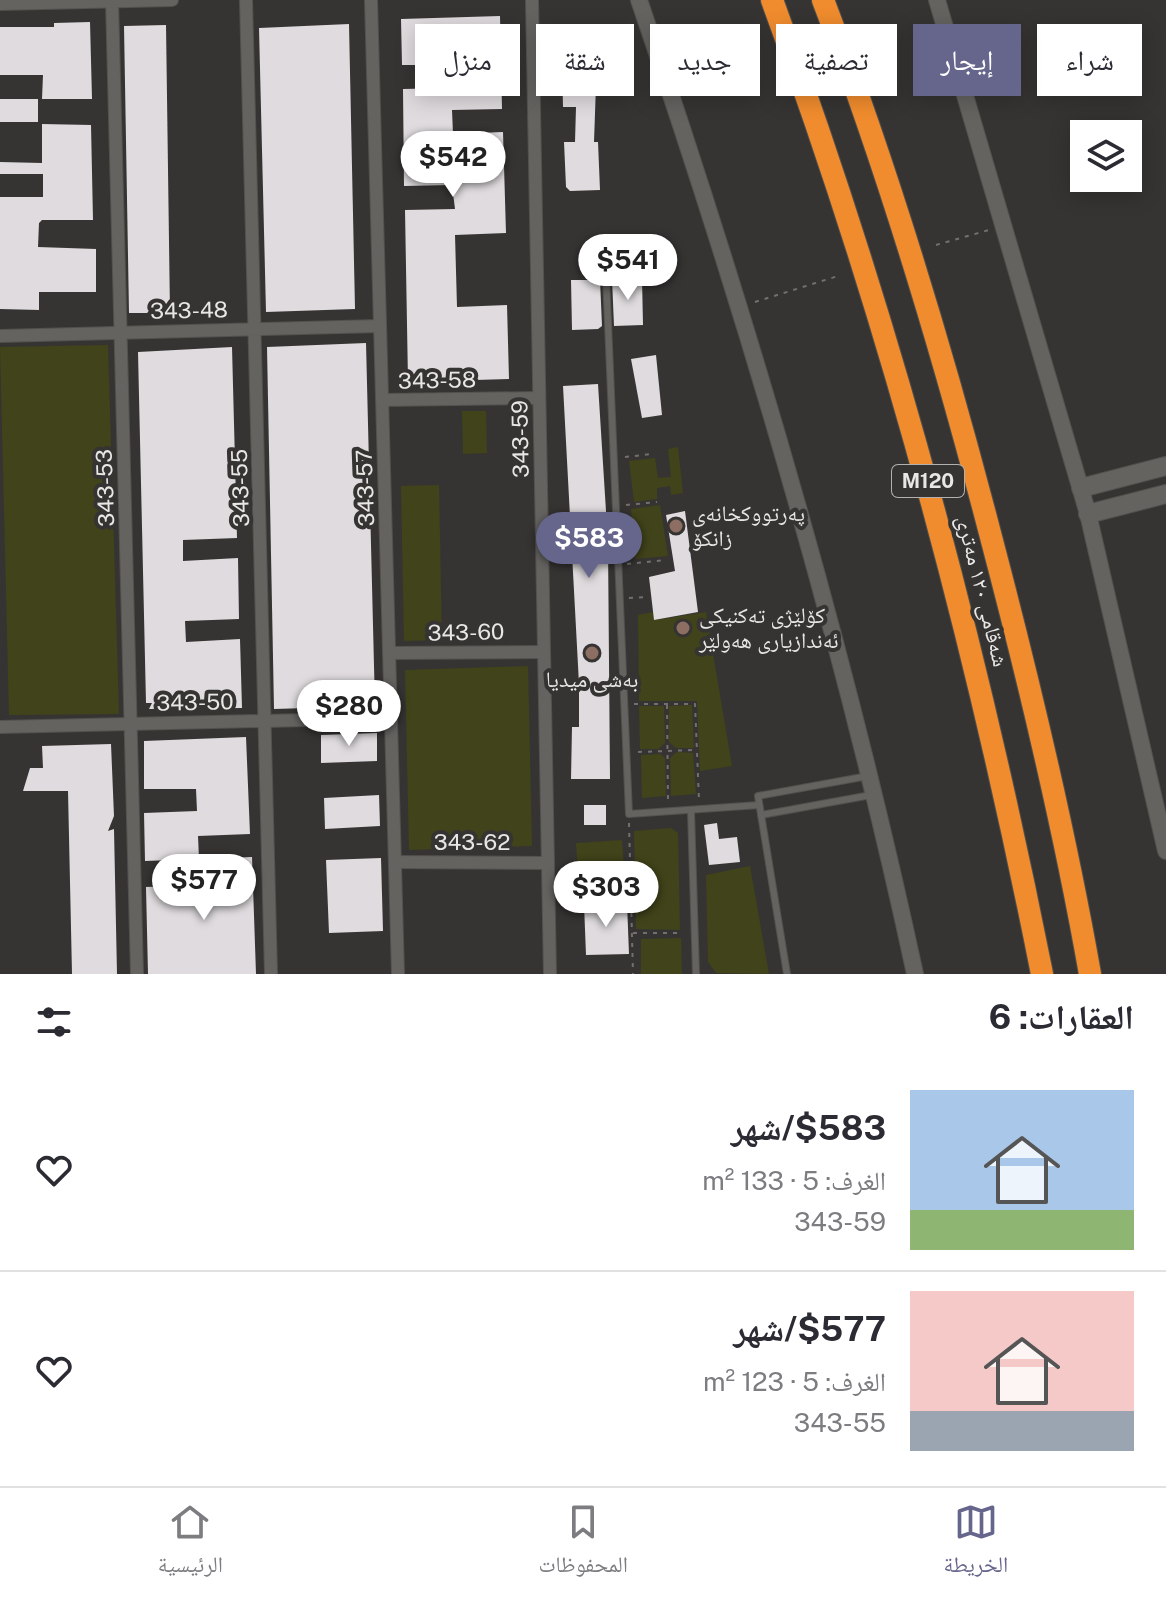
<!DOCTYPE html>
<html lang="ar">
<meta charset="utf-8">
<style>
:root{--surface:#fff;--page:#f2f2f3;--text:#2b2b33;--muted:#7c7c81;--line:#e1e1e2;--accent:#66668d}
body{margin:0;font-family:"Public Sans","Noto Naskh Arabic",sans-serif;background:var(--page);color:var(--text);direction:rtl;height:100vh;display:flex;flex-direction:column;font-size:30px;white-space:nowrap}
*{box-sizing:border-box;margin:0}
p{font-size:26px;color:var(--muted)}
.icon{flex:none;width:44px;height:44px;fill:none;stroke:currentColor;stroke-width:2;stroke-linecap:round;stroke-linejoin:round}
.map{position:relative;height:974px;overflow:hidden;direction:ltr}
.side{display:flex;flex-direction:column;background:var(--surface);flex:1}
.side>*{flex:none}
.top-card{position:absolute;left:24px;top:24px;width:1118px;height:72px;direction:rtl;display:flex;gap:16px}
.buttons{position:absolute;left:1070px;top:120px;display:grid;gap:16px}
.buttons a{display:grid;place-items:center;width:72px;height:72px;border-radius:0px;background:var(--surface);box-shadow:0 4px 20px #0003;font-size:40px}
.price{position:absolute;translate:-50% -68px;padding:0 18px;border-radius:28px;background:#fff;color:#222;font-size:26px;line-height:52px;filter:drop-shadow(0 2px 4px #0008)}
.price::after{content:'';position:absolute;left:50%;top:48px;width:24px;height:18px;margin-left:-12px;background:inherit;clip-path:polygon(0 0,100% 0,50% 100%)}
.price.on{background:var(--accent);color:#fff}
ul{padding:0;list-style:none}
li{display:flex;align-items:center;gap:24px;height:200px;padding:0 32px}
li+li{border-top:2px solid var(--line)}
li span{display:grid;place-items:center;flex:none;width:224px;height:160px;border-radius:0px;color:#555}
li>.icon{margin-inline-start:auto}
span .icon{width:96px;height:96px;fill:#fffc;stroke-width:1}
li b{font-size:34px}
h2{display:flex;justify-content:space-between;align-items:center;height:96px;padding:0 32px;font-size:34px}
.chip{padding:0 28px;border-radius:0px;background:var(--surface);box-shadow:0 4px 20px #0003;font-size:28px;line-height:72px}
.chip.on{background:var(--accent);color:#fff}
.dock{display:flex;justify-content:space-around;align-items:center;height:112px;border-top:2px solid var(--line);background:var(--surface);font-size:22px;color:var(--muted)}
.dock a{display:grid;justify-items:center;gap:4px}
.dock .on{color:var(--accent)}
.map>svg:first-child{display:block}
</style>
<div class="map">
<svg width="1166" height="974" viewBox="0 0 1166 974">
<rect width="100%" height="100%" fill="#363432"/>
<g fill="#41431a">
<polygon points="108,345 119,714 9,715 0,347"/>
<polygon points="462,411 486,411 487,453 463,454"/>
<polygon points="678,447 683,493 671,495 670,486 657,488 657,499 634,502 629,461 655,458 658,478 671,477 668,449"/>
<polygon points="439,485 442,640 404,641 401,486"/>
<polygon points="660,505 668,556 635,559 631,509"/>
<polygon points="653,612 655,620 706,612 732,766 700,771 697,701 639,701 638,615"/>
<polygon points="528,666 532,846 409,850 405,670"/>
<polygon points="692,705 694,748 676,748 669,742 669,706"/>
<polygon points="639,706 664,706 665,743 658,749 640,749"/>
<polygon points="677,752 693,753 696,794 671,796 670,758"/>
<polygon points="660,754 665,758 666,796 642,798 641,755"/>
<polygon points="671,828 678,833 680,930 636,929 634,831"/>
<polygon points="622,840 626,898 580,901 576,843"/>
<polygon points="750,866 769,974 716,973 708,962 706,875"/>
<polygon points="681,938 682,974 641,974 641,939"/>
</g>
<g fill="#dfdbde">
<polygon points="500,16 502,109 452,110 453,134 503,132 506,233 455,235 457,307 507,305 509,379 408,382 405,210 455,209 452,185 404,186 403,89 448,88 451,80 451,65 402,65 401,19"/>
<polygon points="90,22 92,99 42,99 43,75 0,75 0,27 54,27 54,23"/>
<polygon points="349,24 355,309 266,312 259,28"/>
<polygon points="166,25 170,313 129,313 124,26"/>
<polygon points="566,56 597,56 594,142 598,142 600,190 570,191 566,187 564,142 575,142 576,107 563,107 562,63 566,63"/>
<rect x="0" y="99" width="38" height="23"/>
<polygon points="42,124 91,125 93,220 42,220 39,223 38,247 96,249 96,292 39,292 39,310 0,309 0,197 43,197 43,174 0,174 0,162 42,163"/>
<polygon points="612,279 642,279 643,325 614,326"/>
<polygon points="571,280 600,280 602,326 598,329 572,330"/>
<polygon points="366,343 375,706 274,709 267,347"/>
<polygon points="232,347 237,538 183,540 183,561 238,558 239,619 185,621 186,642 240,639 242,708 149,709 152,703 146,703 138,352"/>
<polygon points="656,355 662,415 642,418 631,359"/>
<polygon points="598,384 608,543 610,779 571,779 572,727 579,727 579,684 563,386"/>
<polygon points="685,511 698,612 654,620 649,577 675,571 666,515"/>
<polygon points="377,733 377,761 321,763 321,735"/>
<polygon points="246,737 250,834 198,836 199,859 145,861 144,813 197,811 196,789 144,789 144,741"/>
<polygon points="111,744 114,816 108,831 114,829 117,974 72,974 68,791 23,791 30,768 43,768 42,746"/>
<polygon points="379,795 380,826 325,829 324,798"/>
<rect x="584" y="805" width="22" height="20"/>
<polygon points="717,823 719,839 737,837 740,862 709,865 704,825"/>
<polygon points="252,857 256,974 148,974 146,887 199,885 199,859"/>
<polygon points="381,858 383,931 329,933 326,860"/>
<polygon points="627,903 629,954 586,955 584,904"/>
</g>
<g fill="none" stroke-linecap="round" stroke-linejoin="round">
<defs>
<g id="service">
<polyline points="605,253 629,814 759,805"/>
<polyline points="691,811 696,974"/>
<polyline points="761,815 871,795"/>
<polyline points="787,974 758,796 868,776"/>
</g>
<g id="minor">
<polyline points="112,0 137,974"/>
<polyline points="246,0 271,974"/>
<polyline points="371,0 398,974"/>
<polyline points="532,0 550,974"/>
<polyline points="0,4 172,0"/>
<polyline points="0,336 379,326"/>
<polyline points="382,400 539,398"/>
<polyline points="389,653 544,652"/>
<polyline points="0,727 391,718"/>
<polyline points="395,862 548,863"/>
</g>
<g id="tertiary">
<path d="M639,0C748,319 844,644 915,974"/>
<polyline points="937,0 1088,514 1166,851"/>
</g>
<g id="secondary">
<polyline points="1081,488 1166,466"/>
<polyline points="1088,514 1166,494"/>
</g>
<g id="motorway">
<path d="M772,0C889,317 976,642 1042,974"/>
<path d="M823,0C890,175 944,356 991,537C1029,681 1064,827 1090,974"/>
</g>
</defs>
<use href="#service" stroke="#53514e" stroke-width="8"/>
<use href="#minor" stroke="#53514e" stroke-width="14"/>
<use href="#tertiary" stroke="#53514e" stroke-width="18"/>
<use href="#secondary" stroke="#53514e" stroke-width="20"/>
<use href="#motorway" stroke="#53514e" stroke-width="24"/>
<g stroke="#72706e" stroke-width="2" stroke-dasharray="4 6" stroke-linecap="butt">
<polyline points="936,245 989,230"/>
<polyline points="755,302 838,276"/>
<polyline points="625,457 652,454"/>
<polyline points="626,505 657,502"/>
<polyline points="627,564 666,560"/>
<polyline points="629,598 648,597"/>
<polyline points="634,704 695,704 699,800"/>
<polyline points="667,705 668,803"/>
<polyline points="638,752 695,750"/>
<polyline points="629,823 633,974"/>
<polyline points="633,933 683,933"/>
</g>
<use href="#service" stroke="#646360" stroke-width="6"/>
<use href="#minor" stroke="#646360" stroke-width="12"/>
<use href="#tertiary" stroke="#646360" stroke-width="16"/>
<use href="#secondary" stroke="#646360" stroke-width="18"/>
<use href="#motorway" stroke="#f08c2e" stroke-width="22"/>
</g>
<g fill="#8d6e63" stroke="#363432" stroke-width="3">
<circle cx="676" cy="526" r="8"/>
<circle cx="683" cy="628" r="8"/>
<circle cx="592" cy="653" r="8"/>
</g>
<g text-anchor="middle" stroke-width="8" stroke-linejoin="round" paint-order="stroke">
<rect fill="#363432" stroke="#b3b1af" stroke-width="2" x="892" y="465" width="72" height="32" rx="6"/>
<g font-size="20" font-weight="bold" fill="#e8e7e5">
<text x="928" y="488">M120</text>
</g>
<g font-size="22" fill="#e8e7e5" stroke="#363432">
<text transform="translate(189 310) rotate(-1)" y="8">343-48</text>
<text transform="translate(437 380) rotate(-1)" y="8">343-58</text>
<text transform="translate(520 439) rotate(-91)" y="8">343-59</text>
<text transform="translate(105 488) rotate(-92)" y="8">343-53</text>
<text transform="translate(240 488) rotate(-92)" y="8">343-55</text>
<text transform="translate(365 488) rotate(-92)" y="8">343-57</text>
<text transform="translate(983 591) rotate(76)" y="8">شەقامی ١٢٠ مەتری</text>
<text transform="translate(466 632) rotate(-1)" y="8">343-60</text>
<text transform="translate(195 702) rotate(-1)" y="8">343-50</text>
<text x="472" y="850">343-62</text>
</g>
<g font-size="22" fill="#e8e7e5" stroke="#363432" text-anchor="start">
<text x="692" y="521">پەرتووکخانەی<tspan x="692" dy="25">زانکۆ</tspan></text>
<text x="699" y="623">کۆلێژی تەکنیکی<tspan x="699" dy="25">ئەندازیاری هەولێر</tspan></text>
<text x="592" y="687" text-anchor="middle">بەشی میدیا</text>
</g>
</g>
</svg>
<div class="buttons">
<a><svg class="icon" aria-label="layers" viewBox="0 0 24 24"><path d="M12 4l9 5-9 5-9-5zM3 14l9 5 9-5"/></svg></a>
</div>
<b class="price" style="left:453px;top:199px">$542</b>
<b class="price" style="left:628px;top:302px">$541</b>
<b class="price on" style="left:589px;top:580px">$583</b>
<b class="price" style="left:349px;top:748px">$280</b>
<b class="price" style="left:204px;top:922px">$577</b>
<b class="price" style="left:606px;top:929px">$303</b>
<div class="top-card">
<a class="chip">شراء</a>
<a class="chip on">إيجار</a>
<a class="chip">تصفية</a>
<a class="chip">جديد</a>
<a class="chip">شقة</a>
<a class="chip">منزل</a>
</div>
</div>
<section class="side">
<h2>العقارات: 6<svg class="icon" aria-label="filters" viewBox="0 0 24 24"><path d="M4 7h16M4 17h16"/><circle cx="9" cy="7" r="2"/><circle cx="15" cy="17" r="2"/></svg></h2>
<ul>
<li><span style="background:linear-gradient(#a9c7e8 75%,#8fb573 0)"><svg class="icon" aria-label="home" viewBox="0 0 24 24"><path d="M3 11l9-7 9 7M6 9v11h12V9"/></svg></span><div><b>$583/شهر</b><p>الغرف: 5 · 133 m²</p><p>343-59</p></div><svg class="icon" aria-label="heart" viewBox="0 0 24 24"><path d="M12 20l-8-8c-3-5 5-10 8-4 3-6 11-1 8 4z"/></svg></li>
<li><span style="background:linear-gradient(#f6c9c9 75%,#9aa5b1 0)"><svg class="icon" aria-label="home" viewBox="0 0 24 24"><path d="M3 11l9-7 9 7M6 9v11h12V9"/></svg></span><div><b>$577/شهر</b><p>الغرف: 5 · 123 m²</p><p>343-55</p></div><svg class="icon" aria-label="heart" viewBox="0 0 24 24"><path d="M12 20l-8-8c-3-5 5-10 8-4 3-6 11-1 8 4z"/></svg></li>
</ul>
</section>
<nav class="dock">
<a class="on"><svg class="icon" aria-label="map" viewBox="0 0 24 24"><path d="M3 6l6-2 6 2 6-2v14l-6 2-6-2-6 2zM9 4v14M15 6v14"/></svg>الخريطة</a>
<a><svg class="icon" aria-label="saved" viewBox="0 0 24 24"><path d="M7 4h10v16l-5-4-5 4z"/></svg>المحفوظات</a>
<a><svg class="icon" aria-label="home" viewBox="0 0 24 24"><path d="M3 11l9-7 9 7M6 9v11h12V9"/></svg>الرئيسية</a>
</nav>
